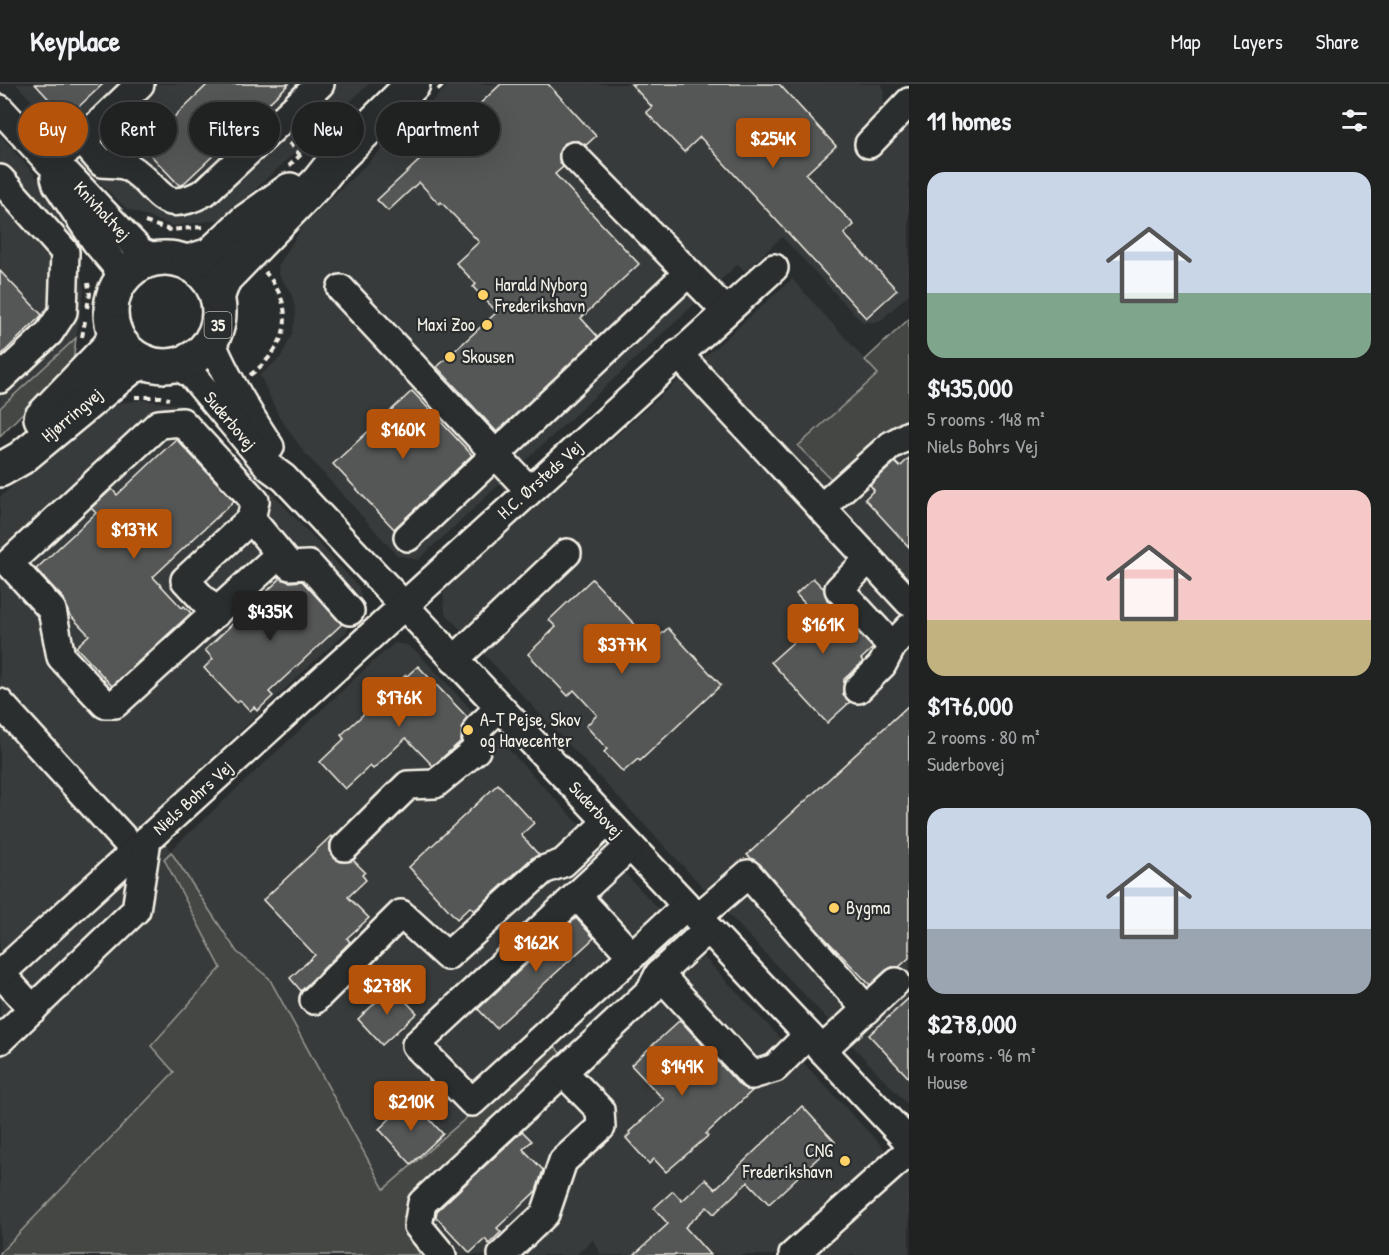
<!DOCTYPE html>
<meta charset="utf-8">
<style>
:root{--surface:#202222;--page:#282a2a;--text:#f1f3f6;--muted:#a2a4a5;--line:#3d3f40;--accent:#b45309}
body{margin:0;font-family:"Patrick Hand",sans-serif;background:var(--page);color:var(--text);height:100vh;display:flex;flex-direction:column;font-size:22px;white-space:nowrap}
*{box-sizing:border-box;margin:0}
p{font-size:20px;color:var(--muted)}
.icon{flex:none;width:33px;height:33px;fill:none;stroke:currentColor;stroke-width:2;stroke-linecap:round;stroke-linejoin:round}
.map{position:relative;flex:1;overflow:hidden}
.panel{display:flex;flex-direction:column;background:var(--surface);width:480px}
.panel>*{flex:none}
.guide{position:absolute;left:18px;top:18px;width:570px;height:54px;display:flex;gap:12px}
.price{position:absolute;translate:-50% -51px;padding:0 14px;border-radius:6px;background:var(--accent);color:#fff;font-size:20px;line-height:39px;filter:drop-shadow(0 2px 3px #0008)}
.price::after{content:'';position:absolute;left:50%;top:36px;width:18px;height:14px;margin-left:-9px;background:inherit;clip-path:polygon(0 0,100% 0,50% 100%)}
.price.selected{background:#222;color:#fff}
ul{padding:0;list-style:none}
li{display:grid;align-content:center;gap:12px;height:318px;padding:0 18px}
li span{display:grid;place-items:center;height:186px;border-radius:18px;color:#555}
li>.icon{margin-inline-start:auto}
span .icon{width:108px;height:108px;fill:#fffc;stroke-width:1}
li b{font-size:26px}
h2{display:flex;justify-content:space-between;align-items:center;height:72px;padding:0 18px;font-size:26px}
.chip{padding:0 21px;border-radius:27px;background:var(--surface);box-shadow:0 6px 24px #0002,0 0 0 2px var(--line);font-size:21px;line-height:54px}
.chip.selected{background:var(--accent);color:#fff}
header{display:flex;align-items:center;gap:36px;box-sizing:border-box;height:84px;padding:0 30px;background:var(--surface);border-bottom:2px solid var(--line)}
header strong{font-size:28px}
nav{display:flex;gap:33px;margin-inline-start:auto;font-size:21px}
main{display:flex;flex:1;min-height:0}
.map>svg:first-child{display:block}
</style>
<header>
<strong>Keyplace</strong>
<nav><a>Map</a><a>Layers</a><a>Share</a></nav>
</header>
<main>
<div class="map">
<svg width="909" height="1171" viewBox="0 0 909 1171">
<rect width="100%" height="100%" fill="#2a2d2e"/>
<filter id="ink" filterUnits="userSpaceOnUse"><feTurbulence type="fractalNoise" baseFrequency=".0167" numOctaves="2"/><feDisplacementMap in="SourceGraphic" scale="12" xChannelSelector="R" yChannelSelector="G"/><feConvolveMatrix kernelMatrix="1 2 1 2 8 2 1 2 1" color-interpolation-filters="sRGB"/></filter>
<g filter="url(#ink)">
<g fill="#373a3a">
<polygon points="16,0 369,0 223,135 173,142 127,125 85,85 66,54"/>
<polygon points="450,0 881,0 884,7 883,22 878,32 896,52 909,40 909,210 879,238 862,238 782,153 745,187 738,180 418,476 397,471 304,368 278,331 260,291 281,273 292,250 296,230 292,211 279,191 278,182 304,140"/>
<polygon points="0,51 71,132 84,206 76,254 0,324"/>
<polygon points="792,195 878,290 798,362 909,340 909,1022 445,529 443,506"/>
<polygon points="141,316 182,321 194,331 260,396 359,503 363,522 346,548 155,727 170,767 377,574 395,559 407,561 417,568 909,1091 909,1171 601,1171 593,1156 576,1171 420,1171 269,894 237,868 170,768 164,776 221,884 151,961 175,988 0,1169 0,413 82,341 112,320"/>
</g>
<g fill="#444645" stroke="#9c9c96" stroke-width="1.5">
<polygon points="909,235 909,340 836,400 798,362 878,290 865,276"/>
<polygon points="76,254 73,278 0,352 0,324"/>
<polygon points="171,768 237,868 269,894 384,1105 553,959 562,972 407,1147 420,1171 0,1171 0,1169 174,988 151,962 221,884 164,775"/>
</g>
<g fill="#555756" stroke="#f4f1e8" stroke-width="1.5">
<polygon points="35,0 103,0 72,29 63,19 57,24"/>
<polygon points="208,0 289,0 182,101 179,101 143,63"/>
<polygon points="501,0 548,0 596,52 586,61 578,57 571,57 563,60 559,68 559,76 563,83 555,90 639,180 581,234 598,253 497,348 437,283 497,228 473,203 476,200 456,179 479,158 441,118 439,120 419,98 388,127 377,116"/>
<polygon points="631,0 779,0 836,62 806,90 854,141 844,150 897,206 866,234 700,53 684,68 646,28 652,23"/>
<polygon points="0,187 42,231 0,272"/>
<polygon points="412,307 472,371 394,445 333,380"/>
<polygon points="176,355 234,417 153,493 182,524 184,522 191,529 112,602 76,563 89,551 69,530 64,515 36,485 96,429 91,424 112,405 117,411"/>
<polygon points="909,374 909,463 865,415 874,406 870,401 895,378 900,383"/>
<polygon points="281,494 290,498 302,497 342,540 269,608 273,612 257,627 254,623 250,627 240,616 237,619 204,584 213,575 205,566"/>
<polygon points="813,494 824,505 827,516 873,564 861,575 863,578 844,595 843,610 850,618 827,639 771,578 819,535 796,510"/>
<polygon points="592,495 652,559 668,544 721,601 640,677 638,675 623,688 604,668 607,665 586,642 597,631 574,606 568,612 528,570 556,543 549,536"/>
<polygon points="418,582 467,633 462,643 461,657 433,682 406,654 373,685 370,682 345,705 320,678 344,655 341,651 406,591 407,592"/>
<polygon points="909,621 909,874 899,883 892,883 886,886 870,901 819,848 760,780 747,771"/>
<polygon points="498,700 534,739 521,751 539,771 532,774 474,827 470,823 457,835 409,783"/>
<polygon points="331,752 333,754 330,759 330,766 333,774 341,778 353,776 365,788 362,791 366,796 348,813 369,834 347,854 350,858 301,907 290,894 315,871 263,816"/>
<polygon points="576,834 594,854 496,944 478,925"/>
<polygon points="392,903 417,929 382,961 358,935"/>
<polygon points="909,914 909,994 869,951"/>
<polygon points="680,936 740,1002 747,1006 753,1006 706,1050 708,1052 666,1088 654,1075 649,1080 626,1054 630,1050 629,1048 664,1016 631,981"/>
<polygon points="411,1015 443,1050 411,1080 379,1045"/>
<polygon points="802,1022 835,1058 769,1120 748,1098 714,1130 707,1123 685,1143 710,1171 634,1171 668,1140 654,1124 673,1107 682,1117 705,1095 715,1105"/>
<polygon points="522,1047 532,1057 523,1065 543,1086 536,1107 497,1144 501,1148 489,1160 485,1155 470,1169 436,1133 437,1127"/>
</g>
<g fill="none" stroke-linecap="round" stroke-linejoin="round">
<defs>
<g id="minor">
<polyline points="0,25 49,78 68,91 141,168 155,174"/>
<path d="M82,56L102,79C110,80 123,79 130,84C162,104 159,133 205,108L320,0"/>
<polyline points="869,60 909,18"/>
<polyline points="68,66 82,56 140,0"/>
<polyline points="574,72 726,227"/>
<polyline points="55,93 57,100 96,158 118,184 119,199"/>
<polyline points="0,95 65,168 63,228 49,249 0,295"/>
<polyline points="341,205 529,406"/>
<path d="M211,257C225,293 249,331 270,363"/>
<polyline points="678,270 909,518"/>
<polyline points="175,281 191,290 269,383 284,394 909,1058"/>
<polyline points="821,424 891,361 909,351"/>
<polyline points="408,453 688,189"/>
<polyline points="280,470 115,620 105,620 61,573 52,526 9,479 159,340 182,338 255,417 251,435 290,482 309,481 350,527"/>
<polyline points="869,475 839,505 892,562"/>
<polyline points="216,529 185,496 251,435"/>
<polyline points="454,576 567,469"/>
<polyline points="858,605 882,581 892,562 909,544"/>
<polyline points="0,619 135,767"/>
<polyline points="630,762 416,961 472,1018 686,822"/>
<polyline points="345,763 408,701 435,700 476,666 478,644 499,624"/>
<polyline points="577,812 632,872"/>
<polyline points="697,834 748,790 867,926"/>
<polyline points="0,889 33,925"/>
<polyline points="0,890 774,184"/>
<polyline points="659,890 752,991 775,984 808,951"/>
<polyline points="314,916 401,830 447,872 543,786 563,779 607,738"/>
<polyline points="0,956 136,826 147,756"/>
<polyline points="822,966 896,898"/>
<polyline points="442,1171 418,1142 422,1119 650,907 659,890 708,845"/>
<polyline points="502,1171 545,1130 563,1077 601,1043 600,1026 563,988"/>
<polyline points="793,1171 909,1067"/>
</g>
<g id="major">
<circle cx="165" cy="228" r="54"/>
<polyline points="188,178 210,171 245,138 290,106"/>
<polyline points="218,211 224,195 318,98 334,78 413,0"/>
<polyline points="41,334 110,262 115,248"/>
<polyline points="0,386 21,374 131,283 145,278"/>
</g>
</defs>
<use href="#minor" stroke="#f4f1e8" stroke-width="32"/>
<use href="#major" stroke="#f4f1e8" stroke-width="38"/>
<g stroke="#f4f1e8" stroke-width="4" stroke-dasharray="6 4.5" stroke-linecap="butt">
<polyline points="438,6 444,0"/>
<polyline points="289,59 300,71"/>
<polyline points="289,82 331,42"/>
<polyline points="145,138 170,146 202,143"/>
<polyline points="87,224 90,210 88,199"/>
<polyline points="82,253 85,237"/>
<path d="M250,291C288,263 298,226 265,188"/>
<polyline points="135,313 161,313 169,315"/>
</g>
<use href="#minor" stroke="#2a2d2e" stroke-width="27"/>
<use href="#major" stroke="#2a2d2e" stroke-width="33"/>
</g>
</g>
<g fill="#ffd166" stroke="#2a2d2e" stroke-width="2">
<circle cx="483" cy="211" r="6"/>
<circle cx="487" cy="241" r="6"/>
<circle cx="450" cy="273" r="6"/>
<circle cx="468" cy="646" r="6"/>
<circle cx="834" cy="824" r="6"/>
<circle cx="845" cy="1077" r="6"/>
</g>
<g text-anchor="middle" stroke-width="4.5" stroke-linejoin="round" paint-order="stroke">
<rect fill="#2a2d2e" stroke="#b7b6b0" stroke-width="1.5" x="204.5" y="228" width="27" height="26" rx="4.5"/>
<g font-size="16" font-weight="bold" fill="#f4f1e8">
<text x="218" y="247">35</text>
</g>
<g font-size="18" fill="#f4f1e8" stroke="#2a2d2e">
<text transform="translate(102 127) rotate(47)" y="6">Knivholtvej</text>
<text transform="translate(72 331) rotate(-40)" y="6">Hjørringvej</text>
<text transform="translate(230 337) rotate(50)" y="6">Suderbovej</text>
<text transform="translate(540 396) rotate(-42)" y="6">H.C. Ørsteds Vej</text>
<text transform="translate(193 714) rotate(-42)" y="6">Niels Bohrs Vej</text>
<text transform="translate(596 726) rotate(47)" y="6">Suderbovej</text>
</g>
<g font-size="18" fill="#f4f1e8" stroke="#2a2d2e" text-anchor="start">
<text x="495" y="207">Harald Nyborg<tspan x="495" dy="21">Frederikshavn</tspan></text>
<text x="475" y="247" text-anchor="end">Maxi Zoo</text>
<text x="462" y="279">Skousen</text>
<text x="480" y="642">A-T Pejse, Skov<tspan x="480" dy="21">og Havecenter</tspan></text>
<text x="846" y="830">Bygma</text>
<text x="833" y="1073" text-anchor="end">CNG<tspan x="833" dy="21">Frederikshavn</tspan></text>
</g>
</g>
</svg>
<b class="price" style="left:773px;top:85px">$254K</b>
<b class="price" style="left:403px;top:376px">$160K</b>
<b class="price" style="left:134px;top:476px">$137K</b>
<b class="price selected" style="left:270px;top:558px">$435K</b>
<b class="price" style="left:823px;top:571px">$161K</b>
<b class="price" style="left:622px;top:591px">$377K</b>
<b class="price" style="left:399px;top:644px">$176K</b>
<b class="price" style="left:536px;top:889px">$162K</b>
<b class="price" style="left:387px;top:932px">$278K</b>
<b class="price" style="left:682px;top:1013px">$149K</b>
<b class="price" style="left:411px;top:1048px">$210K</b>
<div class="guide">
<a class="chip selected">Buy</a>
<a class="chip">Rent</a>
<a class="chip">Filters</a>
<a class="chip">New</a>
<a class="chip">Apartment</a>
</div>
</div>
<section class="panel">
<h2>11 homes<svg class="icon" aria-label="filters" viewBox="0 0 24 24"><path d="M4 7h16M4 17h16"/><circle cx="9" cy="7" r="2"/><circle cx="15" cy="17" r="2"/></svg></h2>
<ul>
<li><span style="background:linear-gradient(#c9d6e8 65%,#7fa58c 0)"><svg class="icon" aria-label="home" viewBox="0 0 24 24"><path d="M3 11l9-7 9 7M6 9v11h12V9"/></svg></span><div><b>$435,000</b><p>5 rooms · 148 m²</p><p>Niels Bohrs Vej</p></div></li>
<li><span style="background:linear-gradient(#f6c9c9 70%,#c2b280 0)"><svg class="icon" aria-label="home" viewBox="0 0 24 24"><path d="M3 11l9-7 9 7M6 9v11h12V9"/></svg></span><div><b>$176,000</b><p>2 rooms · 80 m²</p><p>Suderbovej</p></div></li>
<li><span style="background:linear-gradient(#c9d6e8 65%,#9aa5b1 0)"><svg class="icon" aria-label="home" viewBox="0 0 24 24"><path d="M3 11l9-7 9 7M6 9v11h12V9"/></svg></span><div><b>$278,000</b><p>4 rooms · 96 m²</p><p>House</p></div></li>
</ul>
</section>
</main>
